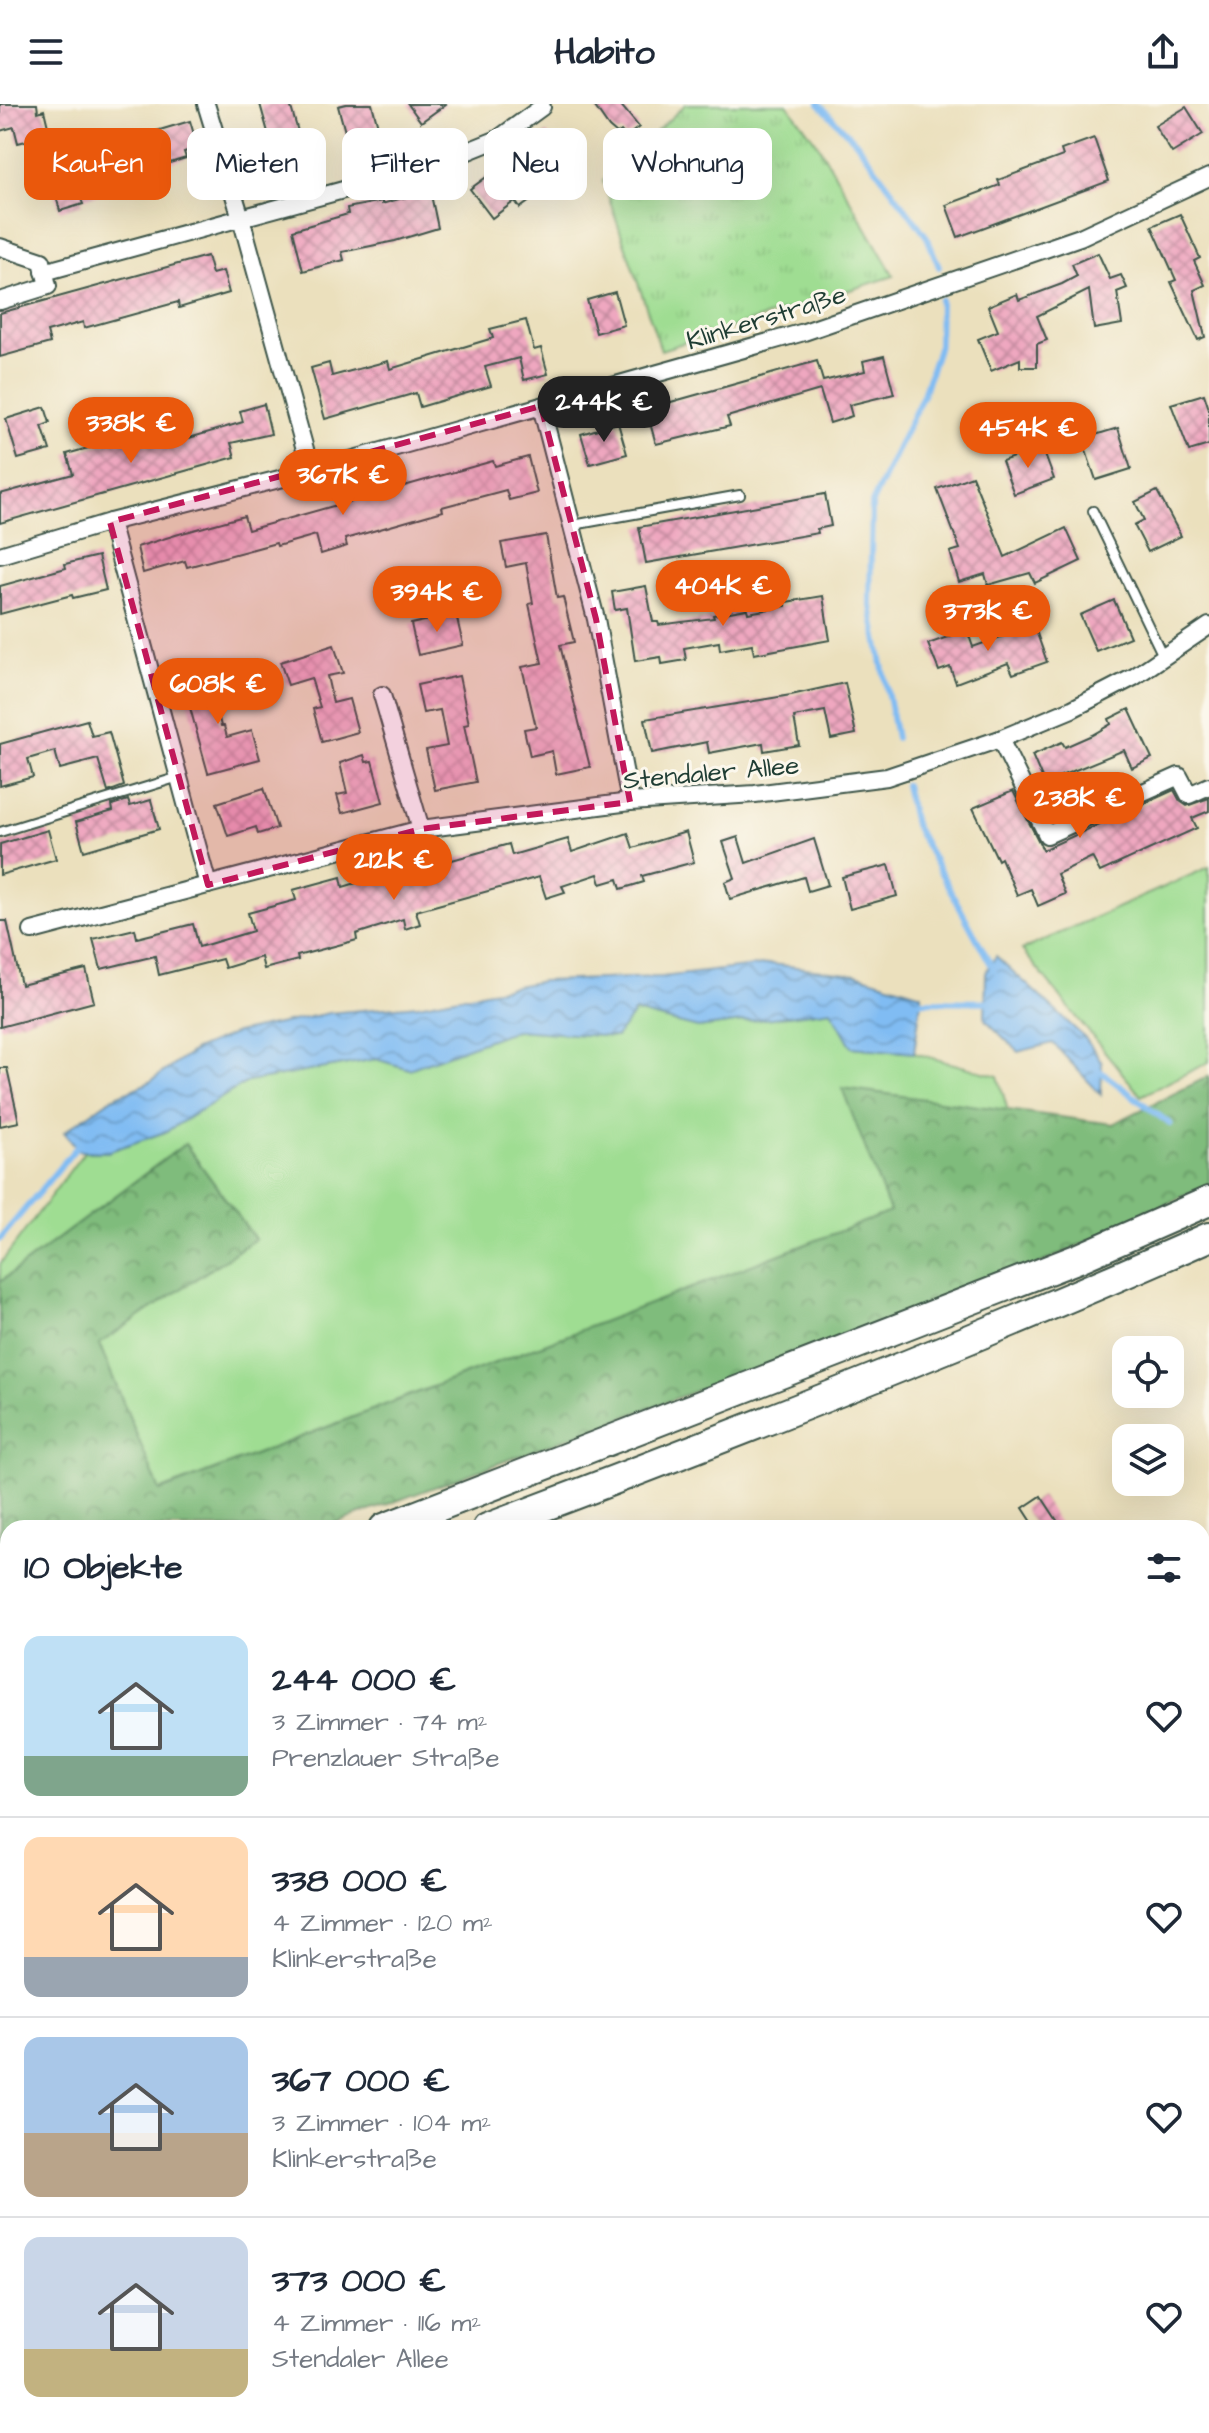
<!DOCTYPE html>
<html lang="de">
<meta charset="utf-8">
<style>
:root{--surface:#fff;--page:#f6f6f7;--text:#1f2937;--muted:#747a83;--line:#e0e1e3;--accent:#ea580c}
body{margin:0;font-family:"Architects Daughter",sans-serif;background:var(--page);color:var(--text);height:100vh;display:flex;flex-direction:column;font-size:30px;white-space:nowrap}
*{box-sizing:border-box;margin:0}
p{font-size:26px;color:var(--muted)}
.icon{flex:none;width:44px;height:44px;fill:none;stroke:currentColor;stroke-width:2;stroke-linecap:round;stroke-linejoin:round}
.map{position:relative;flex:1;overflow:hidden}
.details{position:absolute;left:0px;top:1416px;width:1210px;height:914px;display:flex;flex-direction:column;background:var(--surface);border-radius:24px 24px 0 0;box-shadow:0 8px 32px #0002}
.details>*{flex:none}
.top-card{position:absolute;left:24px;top:24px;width:800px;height:72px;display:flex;gap:16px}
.buttons{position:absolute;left:1112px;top:1232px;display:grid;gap:16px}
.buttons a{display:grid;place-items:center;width:72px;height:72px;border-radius:16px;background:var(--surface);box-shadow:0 8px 32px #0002;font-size:40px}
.price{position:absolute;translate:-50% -68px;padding:0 18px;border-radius:28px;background:var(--accent);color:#fff;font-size:26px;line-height:52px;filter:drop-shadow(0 2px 4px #0008)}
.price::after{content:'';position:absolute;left:50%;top:48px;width:24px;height:18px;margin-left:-12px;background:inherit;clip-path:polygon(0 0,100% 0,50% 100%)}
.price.on{background:#222;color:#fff}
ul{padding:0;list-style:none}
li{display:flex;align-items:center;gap:24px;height:200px;padding:0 24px}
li+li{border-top:2px solid var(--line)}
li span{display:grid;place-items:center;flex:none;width:224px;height:160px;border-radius:16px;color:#555}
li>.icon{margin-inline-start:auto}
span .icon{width:96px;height:96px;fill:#fffc;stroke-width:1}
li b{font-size:34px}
h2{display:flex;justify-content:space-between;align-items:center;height:96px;padding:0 24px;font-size:34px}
.chip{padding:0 28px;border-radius:16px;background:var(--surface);box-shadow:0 8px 32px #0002;font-size:28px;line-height:72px}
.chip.on{background:var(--accent);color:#fff}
header{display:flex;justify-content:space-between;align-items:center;height:104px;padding:0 24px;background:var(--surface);font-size:36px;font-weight:700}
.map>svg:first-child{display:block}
</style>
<header><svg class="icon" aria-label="menu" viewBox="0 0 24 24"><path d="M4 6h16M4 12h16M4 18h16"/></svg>Habito<svg class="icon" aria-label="share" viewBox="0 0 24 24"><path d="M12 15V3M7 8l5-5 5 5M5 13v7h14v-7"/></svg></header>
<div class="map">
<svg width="1209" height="2329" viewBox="0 0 1209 2329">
<defs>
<pattern id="forest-crowns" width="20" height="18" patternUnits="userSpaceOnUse" patternTransform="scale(2)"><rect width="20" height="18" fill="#7fbc7c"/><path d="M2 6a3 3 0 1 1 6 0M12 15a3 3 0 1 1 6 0" fill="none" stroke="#679a66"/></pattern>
<pattern id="park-tufts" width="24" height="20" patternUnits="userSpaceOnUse" patternTransform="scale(2)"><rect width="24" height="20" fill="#9fdd92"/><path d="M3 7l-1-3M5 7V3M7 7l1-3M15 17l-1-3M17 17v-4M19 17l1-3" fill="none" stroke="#88bf7e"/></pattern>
<pattern id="garden-dots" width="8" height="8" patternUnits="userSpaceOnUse" patternTransform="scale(2)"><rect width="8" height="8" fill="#9fdd92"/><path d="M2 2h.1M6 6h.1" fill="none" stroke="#88bf7e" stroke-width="1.8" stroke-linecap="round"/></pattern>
<pattern id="water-waves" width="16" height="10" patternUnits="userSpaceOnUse" patternTransform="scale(2)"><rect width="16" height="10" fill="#80bcf3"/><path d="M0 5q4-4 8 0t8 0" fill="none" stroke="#689ac6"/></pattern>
<pattern id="building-cross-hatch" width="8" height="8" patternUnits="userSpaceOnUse" patternTransform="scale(2)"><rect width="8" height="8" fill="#efa7c0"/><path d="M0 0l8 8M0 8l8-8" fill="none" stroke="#c1899d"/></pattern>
</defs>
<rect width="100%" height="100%" fill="#fbf7ec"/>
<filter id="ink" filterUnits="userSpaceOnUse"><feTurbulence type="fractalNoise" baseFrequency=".0125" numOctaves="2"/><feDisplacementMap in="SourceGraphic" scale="16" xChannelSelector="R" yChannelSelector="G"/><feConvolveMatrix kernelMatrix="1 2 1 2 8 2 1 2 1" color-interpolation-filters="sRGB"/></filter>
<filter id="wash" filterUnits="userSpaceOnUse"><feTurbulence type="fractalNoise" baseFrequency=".006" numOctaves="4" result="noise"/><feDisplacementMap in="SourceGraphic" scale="32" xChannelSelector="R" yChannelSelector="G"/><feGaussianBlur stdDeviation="1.8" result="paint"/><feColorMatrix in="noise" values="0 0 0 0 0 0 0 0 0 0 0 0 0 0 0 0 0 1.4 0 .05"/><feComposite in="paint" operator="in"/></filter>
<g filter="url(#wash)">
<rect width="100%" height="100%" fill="#ebe0bd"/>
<g fill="#9fdd92" stroke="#5f8d63" stroke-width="2">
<polygon points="1209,763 1209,958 1141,992 1022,846"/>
<polygon points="832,906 852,943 914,949 998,972 1008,1007 843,985 891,1108 159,1387 99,1240 255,1135 185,1040 0,1178 0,1160 84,1048 107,1048 165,1028 247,978 376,955 409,965 515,926 616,933 635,908 698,924"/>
<polygon points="1209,1662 1209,1709 1202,1714 1202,1667"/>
<polygon points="164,2322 535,2322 537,2329 153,2329"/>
<polygon points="604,2322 1048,2322 1042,2329 585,2329"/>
</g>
<g fill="url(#forest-crowns)" stroke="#4f7c58" stroke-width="2">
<polygon points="1209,972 1209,1080 1033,1163 323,1424 8,1424 8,1540 0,1543 0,1178 185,1040 255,1135 99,1240 160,1387 890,1108 842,984 1113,1020"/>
<polygon points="8,1655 8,2065 0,2070 0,1659"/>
</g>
<polygon fill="url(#park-tufts)" stroke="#5f8d63" stroke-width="2" points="686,0 787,0 817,39 894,172 661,246 603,77"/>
<g fill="url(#garden-dots)" stroke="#5f8d63" stroke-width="2">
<polygon points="1209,1713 1209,2201 1202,2186 1202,1718"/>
<polygon points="538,2322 598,2322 579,2329 540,2329"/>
</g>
<g fill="url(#water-waves)" stroke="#507c94" stroke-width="2">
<polygon points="996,852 1085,934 1102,959 1101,991 1053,939 1018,948 985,915 986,868"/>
<polygon points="771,860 856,870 922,890 914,949 852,943 831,906 698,924 635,908 616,933 515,926 409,965 376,955 247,978 165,1028 107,1048 80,1047 64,1028 112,994 148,979 195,946 236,929 329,909 418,901 542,877 662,873"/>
<polygon points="1209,1531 1209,1635 1202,1640 1202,1535"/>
<polygon points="8,2302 8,2322 136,2322 125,2329 0,2329 0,2307"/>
</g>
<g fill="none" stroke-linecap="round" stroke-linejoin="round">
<g stroke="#80bcf3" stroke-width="6">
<polyline points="819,0 856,38 927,133 939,163"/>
<polyline points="896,634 870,497 872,399 923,291 939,241 940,196"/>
<polyline points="905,681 914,720 994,866"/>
<polyline points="915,897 992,898"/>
<polyline points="1096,964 1170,1020"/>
<polyline points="0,1135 80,1039"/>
</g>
</g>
<g id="blocks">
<g fill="url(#building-cross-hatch)">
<polygon points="0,0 37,0 38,8 44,6 50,31 18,39 14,23 0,27"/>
<polygon points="260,0 290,0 306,55 278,64"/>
<polygon points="346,0 372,0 380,30 348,39 338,2"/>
<polygon points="408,0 446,0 421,18"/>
<polygon points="593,0 620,0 639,23 626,33 621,27 617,30 609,23"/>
<polygon points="1186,3 1203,30 1172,49 1155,22"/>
<polygon points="190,17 198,44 184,48 186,54 150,65 152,71 115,80 117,86 81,95 83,100 60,107 51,74 86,64 85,58 120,49 118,44 155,34 153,28"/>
<polygon points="547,29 570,58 531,90 534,94 520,104 515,97 492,114 470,85 507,58 509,60"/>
<polygon points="1094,34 1109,77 958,133 946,101 1000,81 998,76 1063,52 1061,46"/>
<polygon points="430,86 438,124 395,137 342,148 344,156 303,167 293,126 348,110 347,104 382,97 382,100"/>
<polygon points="1180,110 1200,154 1194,157 1205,181 1194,186 1205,233 1198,236 1171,178 1176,176 1152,122"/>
<polygon points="1098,149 1110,175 1121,171 1127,184 1117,188 1122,220 1094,225 1089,186 1037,212 1047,236 1037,240 1037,263 1020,263 1020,255 991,267 978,235 998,227 988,202 1017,190 1019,196 1062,180 1077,172 1072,160"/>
<polygon points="207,152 212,170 223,167 229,189 179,204 178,198 84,224 83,218 47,228 50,239 0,253 0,209"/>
<polygon points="615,188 624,221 596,229 587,196"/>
<polygon points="526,216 534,246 541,244 548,270 524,276 519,254 485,263 491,282 420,303 416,289 325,315 311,264 329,259 332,272 388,257 390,265 493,234 490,225"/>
<polygon points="884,252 894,290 849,301 852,312 830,319 820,286 727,313 730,322 656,340 646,305 817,257 823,277 865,267 863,257"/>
<polygon points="1204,290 1209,305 1209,341 1189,347 1171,300"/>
<polygon points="264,300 271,330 231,339 235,353 0,419 0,390 73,370 67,350 116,336 114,329 139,321 146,341 185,330 186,335 243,318 240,307"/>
<polygon points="45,303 50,319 42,322 50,346 18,355 6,315"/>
<polygon points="618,319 627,350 590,360 581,330"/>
<polygon points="1118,324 1131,365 1096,376 1082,335"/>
<polygon points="1042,343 1054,375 1014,390 1002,357"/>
<polygon points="528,353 537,389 509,396 506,386 442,403 443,407 345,435 347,442 321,450 316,431 277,442 276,439 187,463 185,457 143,469 137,443 179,430 244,412 248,426 493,357 495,362"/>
<polygon points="972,372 1005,453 1066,424 1081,457 1035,479 1030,469 988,481 985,470 959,478 950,448 960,445 937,385"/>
<polygon points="1157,387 1181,432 1148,448 1134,421 1144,416 1135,398"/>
<polygon points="825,390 831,422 817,425 818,429 646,459 639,423"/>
<polygon points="546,431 557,494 563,493 574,538 560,541 590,663 556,670 552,647 530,652 524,625 536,623 522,563 542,559 529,500 533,499 526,459 506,463 501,439"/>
<polygon points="98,452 106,486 73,494 72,491 0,510 0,482 66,464 65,460"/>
<polygon points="646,482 653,518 658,518 659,521 714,514 713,511 747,505 748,509 786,502 786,498 823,492 830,536 754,550 752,540 720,546 719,538 684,544 686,556 662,560 661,553 635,557 627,504 615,506 612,488"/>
<polygon points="1114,496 1130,533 1096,547 1080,511"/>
<polygon points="456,510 463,541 418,551 411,520"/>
<polygon points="1034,521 1047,558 1013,570 1008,559 956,579 950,563 939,567 928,540 967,526 973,543"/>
<polygon points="334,541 343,569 327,572 333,599 349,595 358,628 322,638 313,605 320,603 311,574 288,581 280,558"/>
<polygon points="228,568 235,590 214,596 221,622 224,622 227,633 252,626 260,655 208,669 184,582"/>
<polygon points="459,572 469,620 464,621 476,678 435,686 426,646 447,642 440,606 423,609 417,581"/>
<polygon points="845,579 856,630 831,635 825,607 794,613 799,641 764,647 763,639 709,649 707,638 652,649 645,615 791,591"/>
<polygon points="1129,605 1152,654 1132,664 1124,646 1044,679 1032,651 1062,638 1065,643 1092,631 1111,620 1109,615"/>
<polygon points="87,616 92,632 109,628 124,682 108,688 98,655 60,665 55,647 28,655 33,673 0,682 0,640"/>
<polygon points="364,651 366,658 372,657 383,698 342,709 337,691 347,689 340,659"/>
<polygon points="264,684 277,724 258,730 256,723 228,732 217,699"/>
<polygon points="1174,686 1180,697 1187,702 1209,694 1209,707 1192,714 1197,724 1100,768 1092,753 1057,770 1065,790 1038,802 1031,785 1017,791 1001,754 998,756 973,704 1013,687 1043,746"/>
<polygon points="128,696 130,702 151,696 159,725 84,747 76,718 113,707 112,701"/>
<polygon points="48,726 56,755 0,771 0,740"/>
<polygon points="686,728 694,758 642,772 644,778 621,785 618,775 601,780 598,770 562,782 565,788 546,794 539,773 416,807 420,820 405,825 403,815 356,830 357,836 297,852 298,856 264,865 261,853 225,864 222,855 159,871 155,852 101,865 93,835 135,825 137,834 193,820 199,843 253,827 248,809 296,796 293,786 341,773 343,783 393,768 394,773 431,762 429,757 444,753 445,758 509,740 512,751 568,735 572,748 628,729 633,744"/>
<polygon points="738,733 746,759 814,735 828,781 808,787 804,773 730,795 725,778 735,774 723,738"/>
<polygon points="889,761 897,792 850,805 842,773"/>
<polygon points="0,817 7,817 21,881 86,865 94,898 0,923"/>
<polygon points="0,964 7,964 19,1018 0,1022"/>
<polygon points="1041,1392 1062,1424 1036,1424 1023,1404"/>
</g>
</g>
</g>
<g filter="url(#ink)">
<use href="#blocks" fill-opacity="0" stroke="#3e5549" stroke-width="2"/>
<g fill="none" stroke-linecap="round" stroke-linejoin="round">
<defs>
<g id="lane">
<polyline points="1093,407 1163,552"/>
<polyline points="573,421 740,391"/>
<polyline points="0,728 179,673"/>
</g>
<g id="street">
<polyline points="206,0 241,114 311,367"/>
<polyline points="0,143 42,157 48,182 0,197"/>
<polyline points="44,168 431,62 498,35 542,3"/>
<polyline points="541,302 596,515 630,698"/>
<polyline points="110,418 208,781"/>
<polyline points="0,451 110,418 311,367 804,228 1080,133 1209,73"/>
<polyline points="382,591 421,725"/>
<polyline points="1000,635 1047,731 1179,672 1189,691 1209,682"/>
<polyline points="32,827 421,725 630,698 755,690 887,673 1000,635 1072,605 1134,573 1209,522"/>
<polyline points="0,2084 8,2079"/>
</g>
<g id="highway">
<polyline points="384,1424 1079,1154 1209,1097"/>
<path d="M487,1424C730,1333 972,1238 1209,1133"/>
<polyline points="0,1568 8,1565"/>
<polyline points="0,1626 8,1622"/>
</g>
</defs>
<use href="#lane" stroke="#3e5549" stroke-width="12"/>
<use href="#street" stroke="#3e5549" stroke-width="20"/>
<use href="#highway" stroke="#3e5549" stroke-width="32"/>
<use href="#lane" stroke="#fff" stroke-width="8"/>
<use href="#street" stroke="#fff" stroke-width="16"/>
<use href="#highway" stroke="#fff" stroke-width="28"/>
</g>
</g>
<path fill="#c2185b" fill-opacity="0.2" stroke="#c2185b" stroke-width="6" stroke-dasharray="16 10" stroke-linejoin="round" d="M541,302L596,515L630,698L421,725L208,781L110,418Z"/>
<g text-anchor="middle" stroke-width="6" stroke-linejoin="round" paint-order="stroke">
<g font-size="26" fill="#1f3d34" stroke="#fbf7ec">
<text transform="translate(766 213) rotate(-17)" y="9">Klinkerstraße</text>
<text transform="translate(711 668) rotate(-5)" y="9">Stendaler Allee</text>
</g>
</g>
</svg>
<div class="buttons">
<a><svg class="icon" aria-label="locate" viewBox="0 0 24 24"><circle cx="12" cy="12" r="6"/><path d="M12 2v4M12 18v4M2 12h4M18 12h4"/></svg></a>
<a><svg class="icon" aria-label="layers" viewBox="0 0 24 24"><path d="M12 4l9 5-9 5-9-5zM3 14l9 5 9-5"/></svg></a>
</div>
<b class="price on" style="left:604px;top:340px">244K €</b>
<b class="price" style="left:131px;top:361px">338K €</b>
<b class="price" style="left:1028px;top:366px">454K €</b>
<b class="price" style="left:343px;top:413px">367K €</b>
<b class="price" style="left:723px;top:524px">404K €</b>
<b class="price" style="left:437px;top:530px">394K €</b>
<b class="price" style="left:988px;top:549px">373K €</b>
<b class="price" style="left:218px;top:622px">608K €</b>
<b class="price" style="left:1080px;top:736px">238K €</b>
<b class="price" style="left:394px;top:798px">212K €</b>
<div class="top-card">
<a class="chip on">Kaufen</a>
<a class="chip">Mieten</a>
<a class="chip">Filter</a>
<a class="chip">Neu</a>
<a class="chip">Wohnung</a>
</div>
<section class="details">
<h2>10 Objekte<svg class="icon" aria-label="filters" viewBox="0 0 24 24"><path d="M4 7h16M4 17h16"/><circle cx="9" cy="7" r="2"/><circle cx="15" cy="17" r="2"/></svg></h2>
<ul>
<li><span style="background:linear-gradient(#bfe0f5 75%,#7fa58c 0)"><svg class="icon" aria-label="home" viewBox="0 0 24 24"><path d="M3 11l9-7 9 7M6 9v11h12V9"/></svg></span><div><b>244 000 €</b><p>3 Zimmer · 74 m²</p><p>Prenzlauer Straße</p></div><svg class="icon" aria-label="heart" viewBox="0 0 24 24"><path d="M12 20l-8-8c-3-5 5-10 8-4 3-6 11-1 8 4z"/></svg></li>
<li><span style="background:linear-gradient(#ffd9b3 75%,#9aa5b1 0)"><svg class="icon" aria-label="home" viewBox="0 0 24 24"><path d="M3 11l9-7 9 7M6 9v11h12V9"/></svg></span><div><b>338 000 €</b><p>4 Zimmer · 120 m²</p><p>Klinkerstraße</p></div><svg class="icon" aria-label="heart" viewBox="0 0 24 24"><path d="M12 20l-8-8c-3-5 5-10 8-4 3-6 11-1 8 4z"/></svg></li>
<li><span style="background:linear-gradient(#a9c7e8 60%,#b9a48a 0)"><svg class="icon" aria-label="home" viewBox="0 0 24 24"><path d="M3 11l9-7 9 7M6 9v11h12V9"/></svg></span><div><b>367 000 €</b><p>3 Zimmer · 104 m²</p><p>Klinkerstraße</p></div><svg class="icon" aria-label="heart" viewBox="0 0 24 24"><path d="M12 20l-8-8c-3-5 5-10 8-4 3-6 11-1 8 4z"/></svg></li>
<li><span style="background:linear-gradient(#c9d6e8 70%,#c2b280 0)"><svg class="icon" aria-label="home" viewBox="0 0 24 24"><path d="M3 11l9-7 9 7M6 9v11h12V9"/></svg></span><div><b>373 000 €</b><p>4 Zimmer · 116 m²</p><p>Stendaler Allee</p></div><svg class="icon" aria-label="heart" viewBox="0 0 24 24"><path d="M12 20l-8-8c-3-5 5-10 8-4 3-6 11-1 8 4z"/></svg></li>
</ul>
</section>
</div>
